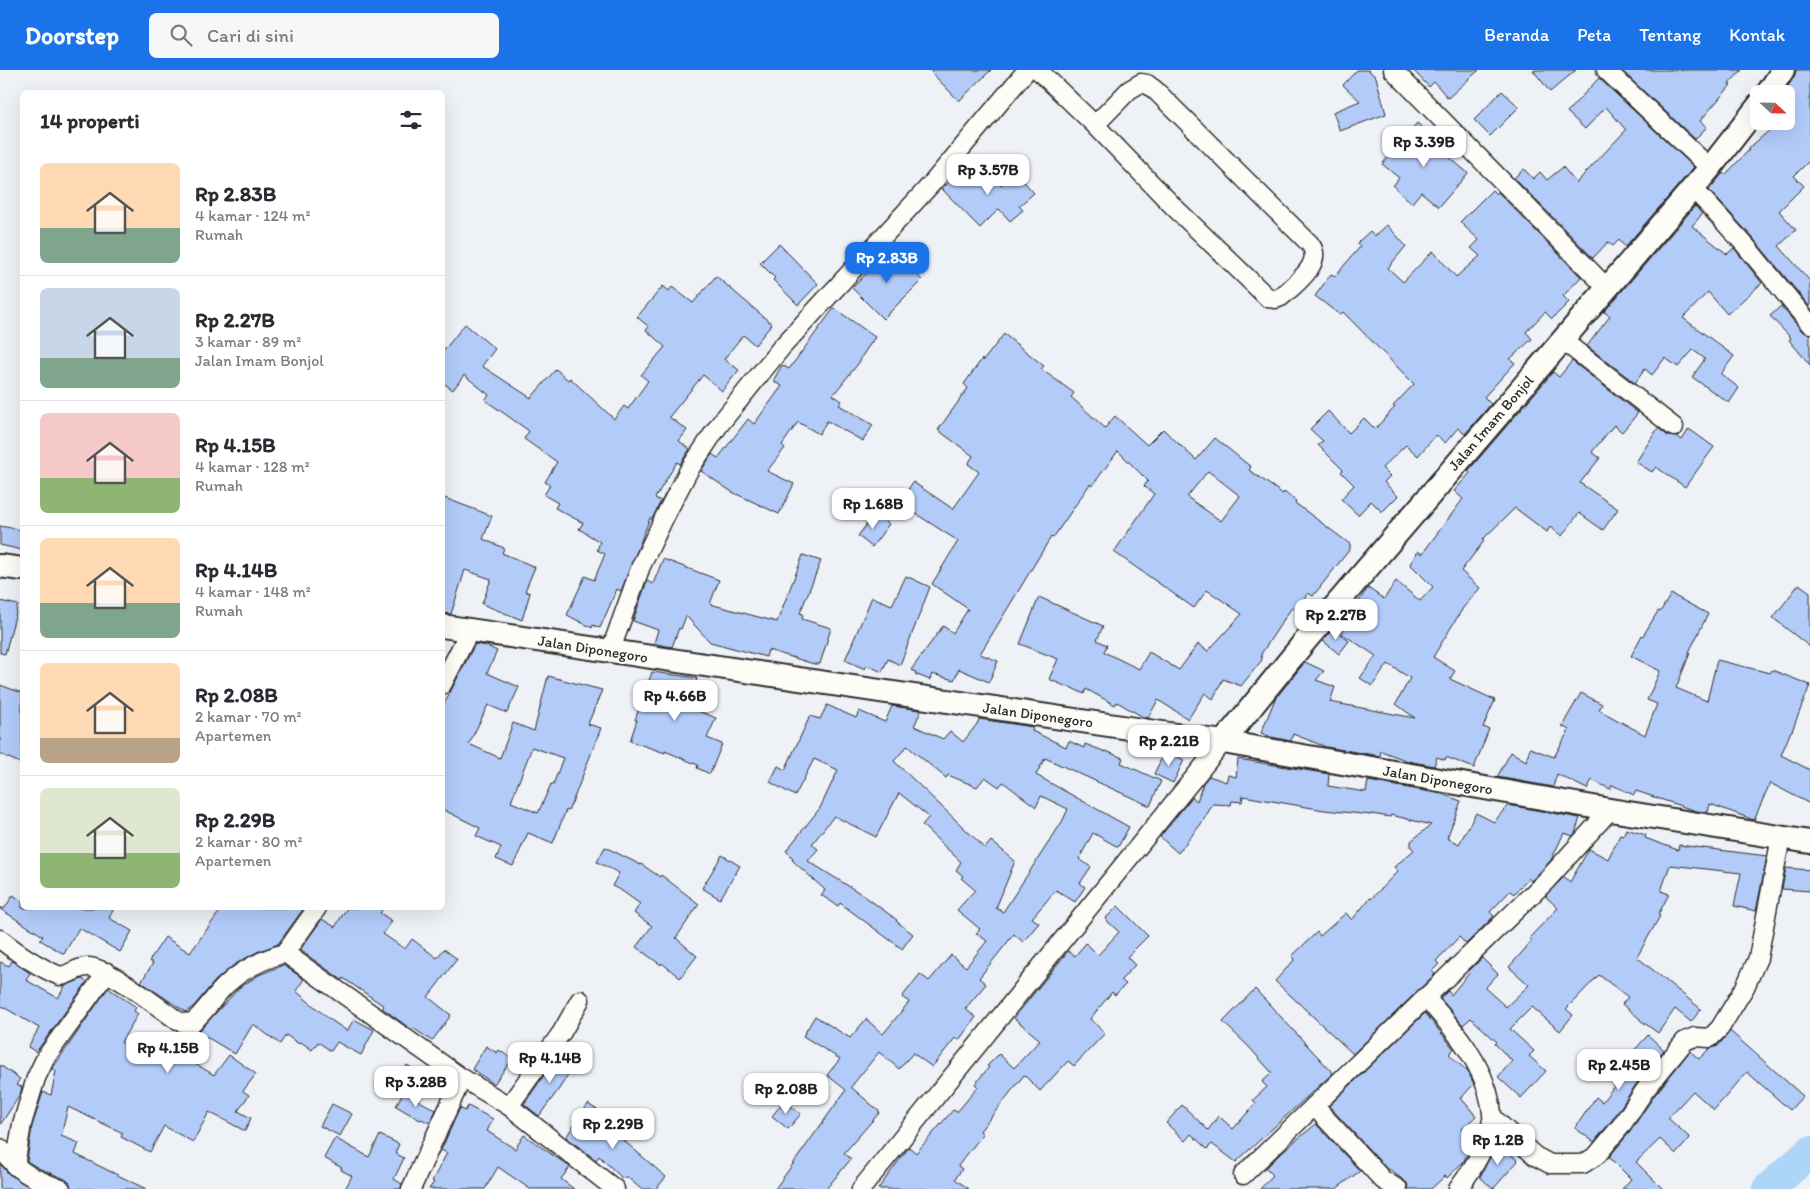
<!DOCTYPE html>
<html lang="id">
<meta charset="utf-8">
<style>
:root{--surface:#fff;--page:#f7f7f7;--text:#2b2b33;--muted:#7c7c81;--line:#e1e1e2;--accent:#1a73e8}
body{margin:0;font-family:Itim,sans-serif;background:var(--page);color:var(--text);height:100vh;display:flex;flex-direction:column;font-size:19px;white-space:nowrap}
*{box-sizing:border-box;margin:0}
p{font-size:16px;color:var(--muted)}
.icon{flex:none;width:28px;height:28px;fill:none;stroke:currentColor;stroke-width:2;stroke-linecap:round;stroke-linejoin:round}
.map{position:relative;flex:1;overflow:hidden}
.panel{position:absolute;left:20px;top:20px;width:425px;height:820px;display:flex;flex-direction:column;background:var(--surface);border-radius:8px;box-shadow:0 5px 20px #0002}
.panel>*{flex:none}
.needle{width:32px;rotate:112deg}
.buttons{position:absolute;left:1750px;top:15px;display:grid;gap:10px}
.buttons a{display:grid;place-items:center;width:45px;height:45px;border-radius:8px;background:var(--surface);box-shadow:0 5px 20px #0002;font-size:25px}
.price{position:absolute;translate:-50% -42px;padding:0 11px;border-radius:10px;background:#fff;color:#222;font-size:16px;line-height:32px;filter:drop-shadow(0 1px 2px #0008)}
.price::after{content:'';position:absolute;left:50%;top:30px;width:15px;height:11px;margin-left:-8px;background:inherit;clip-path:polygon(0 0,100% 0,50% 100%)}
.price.on{background:var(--accent);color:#fff}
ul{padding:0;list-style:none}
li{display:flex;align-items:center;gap:15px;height:125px;padding:0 20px}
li+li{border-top:1px solid var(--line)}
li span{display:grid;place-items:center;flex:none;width:140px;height:100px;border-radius:8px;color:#555}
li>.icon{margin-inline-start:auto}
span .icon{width:60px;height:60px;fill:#fffc;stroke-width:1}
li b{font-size:21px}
h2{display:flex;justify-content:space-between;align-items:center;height:60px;padding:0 20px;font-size:21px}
header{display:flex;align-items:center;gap:30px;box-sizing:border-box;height:70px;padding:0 25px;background:var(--accent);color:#fff}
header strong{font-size:24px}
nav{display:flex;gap:28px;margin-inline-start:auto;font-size:18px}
.search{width:350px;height:45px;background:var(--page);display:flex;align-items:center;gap:12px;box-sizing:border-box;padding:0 18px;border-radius:8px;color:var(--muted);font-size:19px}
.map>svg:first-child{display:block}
</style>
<header>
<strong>Doorstep</strong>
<div class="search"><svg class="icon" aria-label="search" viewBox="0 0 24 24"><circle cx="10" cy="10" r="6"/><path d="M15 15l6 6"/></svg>Cari di sini</div>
<nav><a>Beranda</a><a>Peta</a><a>Tentang</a><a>Kontak</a></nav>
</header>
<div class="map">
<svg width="1810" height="1119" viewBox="0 0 1810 1119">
<rect width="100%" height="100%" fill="#eef2f7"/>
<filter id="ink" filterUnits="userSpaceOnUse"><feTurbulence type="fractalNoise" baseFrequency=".02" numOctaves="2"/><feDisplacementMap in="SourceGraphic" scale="10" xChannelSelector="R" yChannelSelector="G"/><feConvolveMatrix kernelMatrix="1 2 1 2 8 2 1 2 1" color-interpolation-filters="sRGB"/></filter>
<g filter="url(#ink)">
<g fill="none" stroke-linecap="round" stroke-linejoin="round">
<polyline stroke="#add5f7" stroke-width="32" points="1768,1119 1810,1082"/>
</g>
<g fill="#b2cbf9" stroke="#2b2b2b" fill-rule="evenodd">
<polygon points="929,0 991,0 959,31"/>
<polygon points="1357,0 1368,0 1376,7 1386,44 1340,61 1333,42 1360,31 1343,15"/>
<polygon points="1413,0 1479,0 1448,28 1434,12 1429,17"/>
<polygon points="1533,0 1576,0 1550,22"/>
<polygon points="1621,0 1742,0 1729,14 1731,15 1700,51 1707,57 1695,69"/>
<polygon points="1796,0 1810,0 1810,90 1794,106 1804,116 1779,141 1796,160 1779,176 1810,211 1810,237 1753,168 1709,120 1723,103 1725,105 1749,80 1748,79 1772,58 1766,51 1786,51 1786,24 1783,24 1794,7"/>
<polygon points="1599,8 1694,97 1625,177 1619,170 1613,176 1608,172 1593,188 1514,108 1524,99 1533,109 1540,102 1547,110 1563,97 1576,113 1626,60 1606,37 1585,59 1567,42"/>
<polygon points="1502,21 1519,37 1490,66 1474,50"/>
<polygon points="1417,53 1453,85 1450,88 1468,103 1439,137 1421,122 1412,133 1393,116 1399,108 1382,94"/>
<polygon points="985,97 1001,115 1015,102 1034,123 1019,136 1023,140 1010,151 999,139 980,158 942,119 960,101 970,111"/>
<polygon points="1492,120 1496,124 1498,122 1581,207 1563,226 1569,232 1552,249 1545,242 1526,262 1532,269 1510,289 1515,293 1484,327 1491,334 1465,364 1458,358 1445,373 1436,365 1418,386 1406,375 1382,398 1390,406 1384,412 1398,426 1382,442 1371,431 1358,445 1341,429 1354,415 1341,402 1343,400 1318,375 1323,371 1310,359 1328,341 1349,363 1364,348 1375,359 1395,337 1393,336 1414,314 1343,242 1340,245 1315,226 1331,204 1335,206 1360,177 1357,173 1370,161 1375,166 1387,155 1406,176 1388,198 1403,212 1433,181 1456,207 1480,186 1471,178 1479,170 1460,152"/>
<polygon points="1695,136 1702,144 1692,156 1727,184 1734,178 1762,213 1727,244 1708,222 1683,248 1734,286 1721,304 1739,318 1729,333 1692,307 1705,289 1693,280 1678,297 1665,288 1652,305 1645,299 1635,313 1587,276 1610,246 1604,242"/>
<polygon points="779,174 818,214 798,235 773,210 775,208 760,193"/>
<polygon points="891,179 922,210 883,249 852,218"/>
<polygon points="716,206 772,254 755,275 743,265 724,289 739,300 722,321 703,305 669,347 687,360 679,371 690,379 680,394 677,392 655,428 661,431 652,449 650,448 621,521 617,519 600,558 593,555 592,558 567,545 585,506 594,510 605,484 597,480 600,472 579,459 583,453 555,438 558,433 544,425 550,415 545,412 557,392 524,369 529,361 485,330 489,325 464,305 453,320 442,312 442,283 465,254 495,279 482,296 531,328 556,299 568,310 570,308 614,349 624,336 628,339 648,311 641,305 665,277 646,260 649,257 637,247 663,216 669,221 672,217 693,233"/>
<polygon points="1781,236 1802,261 1810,264 1810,295 1789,270 1791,268 1770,246"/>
<polygon points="834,238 875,267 860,289 861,290 833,325 842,331 839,335 873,355 863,371 827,351 819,364 798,352 782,375 785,378 767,401 794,414 779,444 732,422 701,401 712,384 718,388 748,349 754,354 782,316 773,311 782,295 789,299"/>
<path d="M1004,264L1044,296L1041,299L1074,323L1071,327L1105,358L1115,346L1147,375L1163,359L1196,390L1215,368L1251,397L1249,400L1283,424L1284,422L1296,431L1295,433L1350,474V479L1313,526L1308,523L1296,540L1292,537L1261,584L1262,590L1241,616L1223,609L1213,629L1205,623L1188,649L1158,630L1148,648L1143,647L1117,632L1115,635L1086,619L1084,624L1068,616L1067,617L1049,609L1058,589L1020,574L1039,527L1103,556L1097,570L1107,575L1104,582L1139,599L1149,582L1179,600L1198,574L1208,581L1242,544L1207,520L1194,538L1114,482L1154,424L1144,416L1148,411L1118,381L1092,416L1090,414L1053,468L1051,467L980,584L998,591L989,612L959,599L954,610L932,604L930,610L915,604L916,602L911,600L943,556L953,563L968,539L932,514L958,471L899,433L913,412L953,439L979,402L968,394L973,386L938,360L968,318L964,314L982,289L983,291ZM1208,401L1240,426L1221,451L1187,427Z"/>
<polygon points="1572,291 1638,343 1622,362 1614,355 1592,382 1600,388 1580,413 1618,439 1603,460 1579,443 1562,466 1550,457 1547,462 1515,438 1482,470 1484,471 1461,501 1480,518 1463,538 1433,587 1455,601 1450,609 1495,630 1483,657 1489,659 1474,698 1446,687 1445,690 1437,687 1434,696 1408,691 1381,681 1380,686 1326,677 1293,664 1291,671 1271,667 1261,663 1275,629 1305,592 1324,601 1316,610 1335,617 1330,632 1415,648 1396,634 1410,608 1388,594 1372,616 1360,608 1376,586 1341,563 1361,539 1356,535 1368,518 1384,529 1396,511 1420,531 1433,517 1410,494 1418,481 1422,484 1463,429 1454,421 1470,403 1468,401 1553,302 1559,307"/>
<polygon points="1658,358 1668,366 1678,367 1682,370 1689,359 1714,377 1685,417 1656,397 1652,402 1636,392"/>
<polygon points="442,427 492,446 483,469 504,478 502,483 535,497 525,521 530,523 522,550 482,534 491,509 465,500 451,544 442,543"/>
<polygon points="875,443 889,454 872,477 858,466"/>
<polygon points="0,456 22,460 22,480 0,475"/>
<polygon points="803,485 821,491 800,543 803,544 802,549 831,558 820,594 814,594 768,580 766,587 710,572 686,546 681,559 679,558 672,577 661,575 654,573 658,560 633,551 647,511 653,514 663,489 719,510 710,534 777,552"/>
<polygon points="906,506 930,517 900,595 888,589 882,602 867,595 865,599 845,590 872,527 892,535"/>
<polygon points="1799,514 1810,522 1810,577 1773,548"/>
<polygon points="1671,524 1708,544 1689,582 1690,583 1676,618 1707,631 1717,590 1770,603 1772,600 1810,615 1792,661 1791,661 1781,685 1810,700 1810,734 1770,713 1754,750 1710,734 1708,742 1696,741 1636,721 1634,725 1612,715 1610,719 1592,710 1587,719 1557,704 1553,717 1497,707 1511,682 1526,691 1530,678 1554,687 1569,660 1562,656 1581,623 1602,634 1599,640 1645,665 1657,634 1647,630 1660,601 1631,586 1642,565 1643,566 1658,541 1660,542"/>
<polygon points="0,531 18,535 5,584 0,583"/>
<polygon points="1333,558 1349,571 1339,584 1323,571"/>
<path d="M475,574L487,576L497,581L487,603L519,617L507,643L488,635L469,674L500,688L513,653L534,661L548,606L602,620L588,654L601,658L574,728L568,741L566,740L553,773L528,763L513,796L496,789L501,777L476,766L480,758L442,739V638ZM532,677L563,688L553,715L551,714L538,743L511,732Z"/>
<polygon points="652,602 697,608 691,638 716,648 707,668 722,674 710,704 697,698 698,695 665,681 665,683 630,671 637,650 635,650"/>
<polygon points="0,615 22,623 22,694 0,684"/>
<path d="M827,635L856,648L859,641L885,652L892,636L920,640L921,641L914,656L943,669L950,661L963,672L977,654L979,649L1033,657L1032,661L1066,677L1069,671L1084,678L1085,674L1106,682V681L1123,688L1121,693L1161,711L1150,736L1045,688L1036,705L1129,757L1118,777L1093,763L1079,789L1091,797L1080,813L1085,817L1075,832L1056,820L1032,848L1039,853L1023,872L1014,864L979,908L986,914L965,939L976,947L959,970L955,968L932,997L913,983L899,999L879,982L851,1017L880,1042L844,1083L851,1089L826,1119H775L846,1020L827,1005L840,989L803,966L815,946L850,968L866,949L883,964L909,932L902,927L920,904L929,911L951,885L966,897L987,871L976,863L980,859L957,840L975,820L961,808L963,806L956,800L961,792L922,755L929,747L899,723L876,767L834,746L812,774L818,779L808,791L863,825L897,850L896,851L913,864L902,879L840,833L838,836L821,825L825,820L792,790L793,788L786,781L820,738L838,700L814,689L795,726L770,712L778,696L785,700L810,646L820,649ZM907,676L946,708L948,705L977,717L985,707L999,717L1003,712L1036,737L1041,726L1068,739L1062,752L1003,842L996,838L1015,791L991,771L985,778L894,691Z"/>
<polygon points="1165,681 1184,690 1173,713 1154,704"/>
<polygon points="1238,689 1329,704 1328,716 1366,722 1368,711 1442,724 1461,731 1447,768 1459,774 1476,743 1494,752 1508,735 1580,748 1575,763 1573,766 1564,763 1551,790 1538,804 1531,811 1528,808 1514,824 1510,821 1490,842 1494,846 1466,874 1459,867 1436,891 1439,894 1432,901 1435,904 1353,984 1275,911 1295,889 1292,886 1317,862 1320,866 1346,843 1352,850 1370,828 1371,829 1398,801 1394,797 1414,780 1411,777 1411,771 1431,755 1391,745 1390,747 1371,744 1371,745 1324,740 1243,726 1242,732 1232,731 1231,735 1213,734 1201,754 1178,783 1160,767 1192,727 1197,731 1203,713 1209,706 1226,712 1228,705 1236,707"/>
<polygon points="1626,759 1646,765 1645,768 1678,780 1679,775 1767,786 1756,841 1734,836 1741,803 1670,795 1661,821 1669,824 1658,845 1660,846 1637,887 1701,939 1691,952 1675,939 1658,963 1640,950 1640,949 1622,934 1628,927 1599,905 1566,939 1573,945 1560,961 1532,937 1510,959 1534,981 1529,986 1546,1001 1521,1028 1498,1007 1512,991 1495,974 1497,972 1471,948 1463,955 1440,928 1448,921 1451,925 1470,902 1469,901 1482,888 1498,904 1485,918 1506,937 1529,915 1509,897 1532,871 1529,868 1558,838 1546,827 1547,824 1564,807 1570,812 1589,779 1608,789 1620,765 1623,766"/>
<polygon points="605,777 641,795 641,794 660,807 661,805 699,834 676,868 697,886 680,908 662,893 661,895 636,877 652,856 634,843 640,834 622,821 612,816 619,803 597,792"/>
<polygon points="722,785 740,796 720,829 702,818"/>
<polygon points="1786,798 1810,800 1810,821 1782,819"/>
<polygon points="13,825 22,831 22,838 114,838 109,848 132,861 120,882 79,858 64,884 40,870 43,866 0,839 0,838 5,838"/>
<polygon points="1118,836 1148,866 1127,887 1135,895 1121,910 1126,914 1115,925 1112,922 1090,949 1105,963 1074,996 1068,991 1040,1021 1024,1005 980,1061 983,1064 958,1096 962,1099 955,1109 969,1119 878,1119 909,1077 916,1083 953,1040 957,1042 978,1017 975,1014 989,997 987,996 999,984 1014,998 1040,970 1014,948 1068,881 1075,886 1086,873 1098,885 1119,862 1105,849"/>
<polygon points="222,838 304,838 278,874 257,882 234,895 215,911 194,936 186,942 141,912 153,893 149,891 165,867 190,883"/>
<polygon points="347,838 384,838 380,843 392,851 383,864 405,879 412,869 437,888 444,879 457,889 428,927 451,945 432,971 413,958 412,960 382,938 384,936 343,908 342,910 300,880 322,849 335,857"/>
<polygon points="12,891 30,903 26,910 58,928 65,916 82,909 87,912 36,982 28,977 39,958 0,935 0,892 9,896"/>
<polygon points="283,895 304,909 296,921 328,948 347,961 354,949 374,960 361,985 337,972 331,981 318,972 312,980 301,972 299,974 286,965 280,974 253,954 235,984 205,966 191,991 214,1005 229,985 256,1004 243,1021 249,1025 238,1041 251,1048 245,1061 209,1042 193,1072 164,1056 150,1082 121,1067 123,1063 68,1037 61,1066 79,1073 75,1084 146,1119 71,1119 70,1113 65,1109 38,1098 27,1091 32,1056 43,1022 51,1025 56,1001 52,999 108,918 136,937 134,941 138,944 121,972 160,993 177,962 185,964 200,960 240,917 259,905"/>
<polygon points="1255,919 1333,1003 1236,1092 1212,1074 1207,1079 1191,1064 1185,1071 1166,1053 1182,1035 1208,1060 1219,1046 1233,1059 1256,1033 1253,1030 1267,1017 1262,1012 1272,1003 1249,977 1223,952"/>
<polygon points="1425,943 1454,979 1449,984 1468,1002 1474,1014 1461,1028 1476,1046 1462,1059 1474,1073 1463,1092 1447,1108 1445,1106 1431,1119 1409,1119 1407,1113 1389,1099 1388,1100 1329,1036"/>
<polygon points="1730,961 1803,1026 1790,1040 1747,1002 1714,1040 1693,1021 1668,1048 1690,1068 1676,1084 1660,1069 1636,1092 1663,1119 1622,1119 1631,1109 1609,1087 1630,1062 1654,1026 1690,981 1699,989 1709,979 1718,976"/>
<polygon points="1648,965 1664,980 1637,1013 1612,1050 1594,1072 1575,1058 1596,1027 1602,1032 1612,1019 1635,988 1631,984"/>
<polygon points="486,976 497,983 499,980 512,989 494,1014 472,999"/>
<polygon points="560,982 576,992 559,1019 539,1046 524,1034"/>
<polygon points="0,995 20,1009 16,1015 22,1017 20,1025 0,1055"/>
<polygon points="407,995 420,1003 410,1019 398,1011"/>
<polygon points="403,1022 436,1040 430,1053 421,1049 420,1050 396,1036"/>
<polygon points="784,1031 801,1044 788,1059 772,1046"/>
<polygon points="332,1034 352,1044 340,1066 320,1056"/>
<polygon points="588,1034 605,1045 601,1051 666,1107 656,1119 641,1119 626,1106 623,1109 599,1086 596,1090 566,1067"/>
<polygon points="468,1036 493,1049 487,1061 515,1079 524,1065 570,1097 561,1109 574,1119 530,1119 498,1097 485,1119 429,1119 434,1112 432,1111 447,1083 441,1080 460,1038 465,1041"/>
<polygon points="1316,1054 1360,1101 1336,1119 1260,1119 1273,1105 1266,1098 1283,1081"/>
<polygon points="380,1065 399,1074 395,1083 404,1088 394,1109 402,1114 401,1119 345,1119 352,1106 341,1100 342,1098 324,1088 335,1068 369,1087"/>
<polygon points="1500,1074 1518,1091 1493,1119 1480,1107 1492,1083"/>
<polygon points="0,1094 9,1104 33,1119 0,1119"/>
</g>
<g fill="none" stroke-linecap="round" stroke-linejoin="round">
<defs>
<g id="minor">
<path d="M1038,0L1095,55L1173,136L1268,228L1276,229L1281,227C1294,215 1325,193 1310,174L1155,20L1147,14L1141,13L1129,20L1095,55"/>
<polyline points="1393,0 1607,218"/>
<polyline points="1606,0 1710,98"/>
<polyline points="1693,118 1745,175 1810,254"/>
<polyline points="1562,270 1674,357"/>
<polyline points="610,582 641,496 666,444 689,400 719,355 781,278 934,111 1027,0"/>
<polyline points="442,615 470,560"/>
<polyline points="317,838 285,883 462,1008 509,1036 615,1119"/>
<path d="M0,869C19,884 38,897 60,906C70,905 78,896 89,897C111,899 159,938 178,951L184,953L193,952C206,941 214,926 227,914C243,899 264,889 285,883"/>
<path d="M1425,927C1454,959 1483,992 1491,1035C1491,1040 1493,1045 1492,1050C1488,1075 1473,1099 1458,1119"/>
<polyline points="509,1036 562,962 580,930"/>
<polyline points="1314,1036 1383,1110 1398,1119"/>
<polyline points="1493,1048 1535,1086 1550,1094 1583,1094 1597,1085 1621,1056 1645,1020 1685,971 1695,967 1710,968 1720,958 1745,917 1758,888 1781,767"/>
<path d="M0,1078C21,1104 30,1107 61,1119"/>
<polyline points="15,1096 22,1054 36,1008 46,987 107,902"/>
<polyline points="1243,1105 1546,811 1610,740"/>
<polyline points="411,1119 462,1008"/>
<polyline points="861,1119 1223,672"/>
</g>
<g id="major">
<polyline points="1767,24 1783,0"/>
<polyline points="0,496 22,499"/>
<polyline points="442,556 1223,672 1610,740 1810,772"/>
<polyline points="1223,672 1306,570 1710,98 1759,35"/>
</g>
</defs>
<use href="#minor" stroke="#2b2b2b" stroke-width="21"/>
<use href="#major" stroke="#2b2b2b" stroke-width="26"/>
<use href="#minor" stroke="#fdfcf7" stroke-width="18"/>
<use href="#major" stroke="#fdfcf7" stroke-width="22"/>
</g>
</g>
<g text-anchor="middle" stroke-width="4" stroke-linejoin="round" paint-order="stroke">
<g font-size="15" fill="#2b2b2b" stroke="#fdfcf7">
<text transform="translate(1491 353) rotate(-49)" y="5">Jalan Imam Bonjol</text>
<text transform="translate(593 579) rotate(9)" y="5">Jalan Diponegoro</text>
<text transform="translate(1038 645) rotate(8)" y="5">Jalan Diponegoro</text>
<text transform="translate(1438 710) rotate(10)" y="5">Jalan Diponegoro</text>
</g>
</g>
</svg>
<div class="buttons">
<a><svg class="needle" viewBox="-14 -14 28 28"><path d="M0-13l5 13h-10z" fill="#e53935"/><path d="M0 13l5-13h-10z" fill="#7c7c81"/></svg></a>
</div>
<b class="price" style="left:1424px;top:98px">Rp 3.39B</b>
<b class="price" style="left:988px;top:126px">Rp 3.57B</b>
<b class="price on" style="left:887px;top:214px">Rp 2.83B</b>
<b class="price" style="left:873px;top:460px">Rp 1.68B</b>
<b class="price" style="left:1336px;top:571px">Rp 2.27B</b>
<b class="price" style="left:675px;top:652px">Rp 4.66B</b>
<b class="price" style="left:1169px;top:697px">Rp 2.21B</b>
<b class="price" style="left:168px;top:1004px">Rp 4.15B</b>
<b class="price" style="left:550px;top:1014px">Rp 4.14B</b>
<b class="price" style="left:1619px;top:1021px">Rp 2.45B</b>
<b class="price" style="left:416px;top:1038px">Rp 3.28B</b>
<b class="price" style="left:786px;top:1045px">Rp 2.08B</b>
<b class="price" style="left:613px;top:1080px">Rp 2.29B</b>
<b class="price" style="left:1498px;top:1096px">Rp 1.2B</b>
<section class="panel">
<h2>14 properti<svg class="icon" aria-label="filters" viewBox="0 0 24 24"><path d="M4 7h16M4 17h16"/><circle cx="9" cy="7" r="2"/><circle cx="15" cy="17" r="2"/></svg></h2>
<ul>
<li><span style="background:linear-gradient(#ffd9b3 65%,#7fa58c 0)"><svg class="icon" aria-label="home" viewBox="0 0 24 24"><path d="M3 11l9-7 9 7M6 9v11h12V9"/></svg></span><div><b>Rp 2.83B</b><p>4 kamar · 124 m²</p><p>Rumah</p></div></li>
<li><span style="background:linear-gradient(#c9d6e8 70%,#7fa58c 0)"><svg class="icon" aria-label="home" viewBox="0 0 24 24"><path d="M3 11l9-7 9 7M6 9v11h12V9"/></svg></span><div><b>Rp 2.27B</b><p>3 kamar · 89 m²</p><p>Jalan Imam Bonjol</p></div></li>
<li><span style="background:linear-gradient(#f6c9c9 65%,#8fb573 0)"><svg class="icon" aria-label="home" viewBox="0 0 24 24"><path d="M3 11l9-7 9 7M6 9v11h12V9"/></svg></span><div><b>Rp 4.15B</b><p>4 kamar · 128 m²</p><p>Rumah</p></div></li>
<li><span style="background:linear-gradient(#ffd9b3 65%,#7fa58c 0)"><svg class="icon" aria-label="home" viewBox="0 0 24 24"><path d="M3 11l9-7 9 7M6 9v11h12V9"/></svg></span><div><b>Rp 4.14B</b><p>4 kamar · 148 m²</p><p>Rumah</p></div></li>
<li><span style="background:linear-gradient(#ffd9b3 75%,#b9a48a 0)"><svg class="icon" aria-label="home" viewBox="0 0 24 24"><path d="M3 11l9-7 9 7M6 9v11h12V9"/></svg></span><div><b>Rp 2.08B</b><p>2 kamar · 70 m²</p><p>Apartemen</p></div></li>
<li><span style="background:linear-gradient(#dfe7d0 65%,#8fb573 0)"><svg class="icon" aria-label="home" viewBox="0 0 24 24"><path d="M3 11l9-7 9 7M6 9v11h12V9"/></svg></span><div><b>Rp 2.29B</b><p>2 kamar · 80 m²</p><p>Apartemen</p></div></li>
</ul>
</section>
</div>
